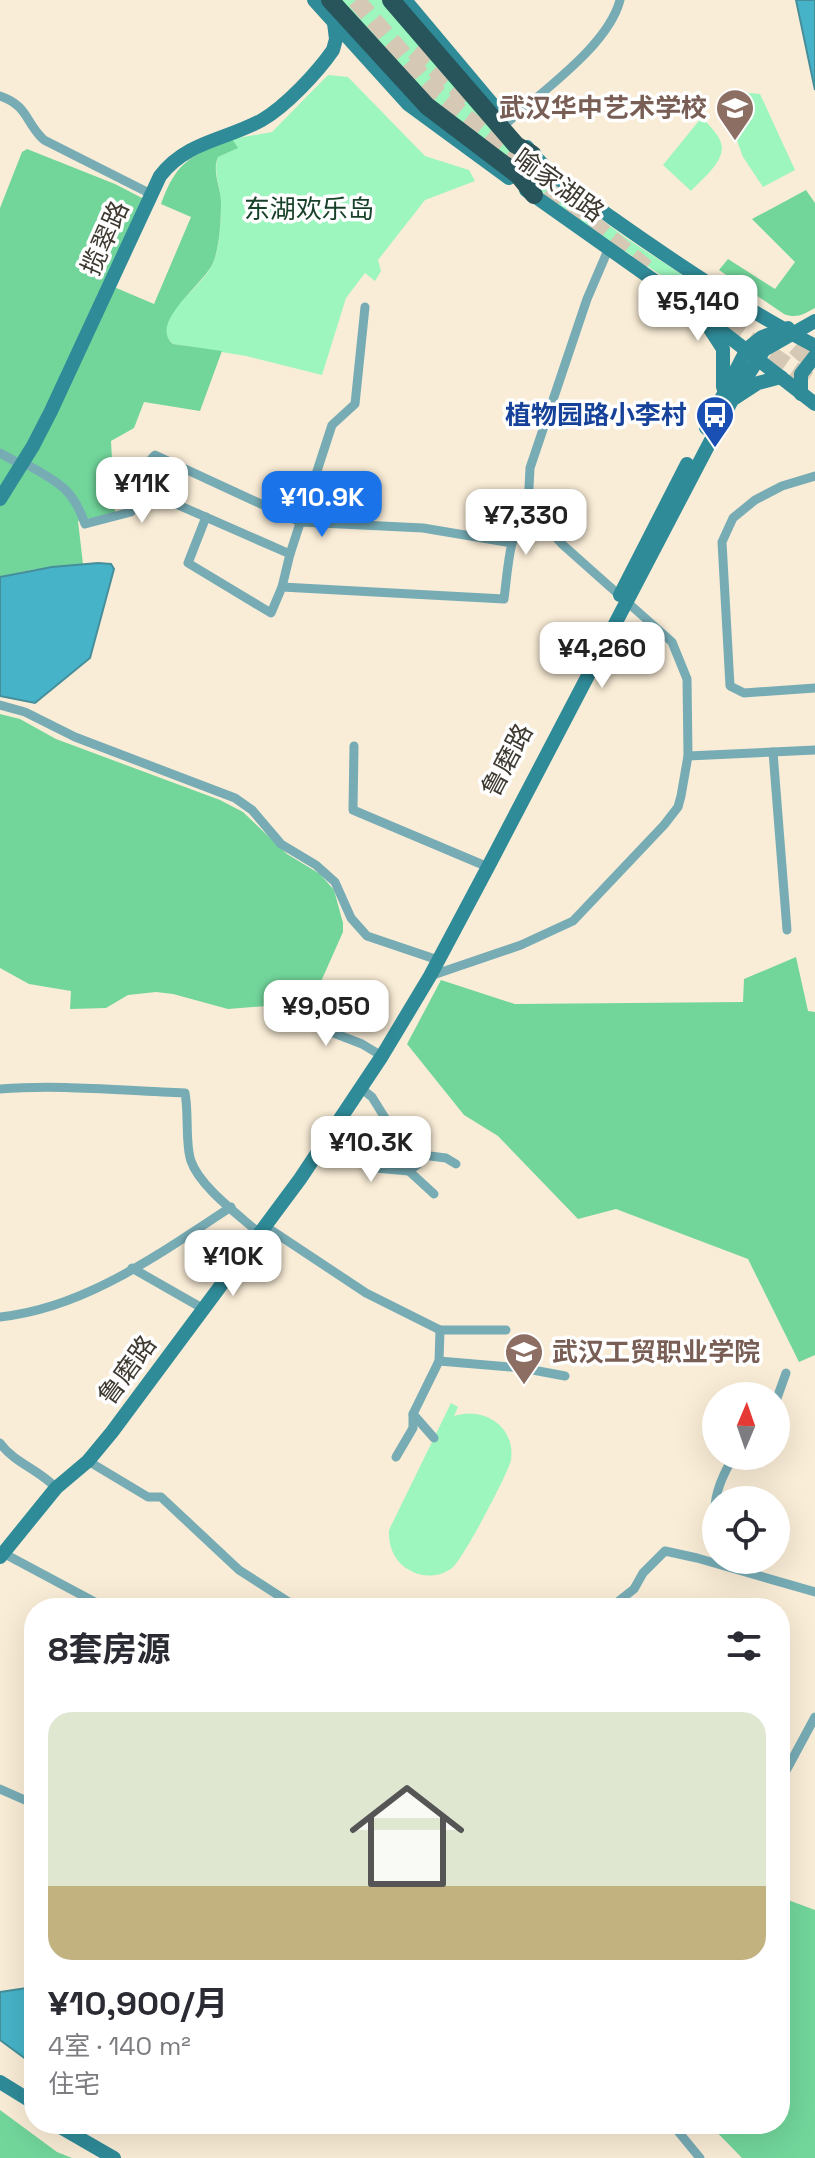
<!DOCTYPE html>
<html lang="zh">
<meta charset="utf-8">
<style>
:root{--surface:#fff;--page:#f7f7f7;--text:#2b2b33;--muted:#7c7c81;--line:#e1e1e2;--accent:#1a73e8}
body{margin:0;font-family:"Space Grotesk","Noto Sans SC",sans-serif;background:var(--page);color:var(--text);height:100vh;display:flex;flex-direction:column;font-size:30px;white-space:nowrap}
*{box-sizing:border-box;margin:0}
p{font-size:26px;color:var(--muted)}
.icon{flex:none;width:44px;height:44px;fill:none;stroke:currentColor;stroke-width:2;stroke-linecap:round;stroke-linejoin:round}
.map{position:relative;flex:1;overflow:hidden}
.details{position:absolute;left:24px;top:1598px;width:766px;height:536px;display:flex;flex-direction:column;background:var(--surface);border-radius:32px;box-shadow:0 8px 32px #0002}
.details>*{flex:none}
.needle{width:52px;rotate:2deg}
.buttons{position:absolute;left:702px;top:1382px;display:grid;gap:16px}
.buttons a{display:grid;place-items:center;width:88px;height:88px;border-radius:50%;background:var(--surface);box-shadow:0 8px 32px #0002;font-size:40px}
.price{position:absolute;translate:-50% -68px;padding:0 18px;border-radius:16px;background:#fff;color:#222;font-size:26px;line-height:52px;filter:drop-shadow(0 2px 4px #0008)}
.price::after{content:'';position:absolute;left:50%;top:48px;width:24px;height:18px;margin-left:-12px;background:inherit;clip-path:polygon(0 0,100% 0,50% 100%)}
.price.selected{background:var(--accent);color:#fff}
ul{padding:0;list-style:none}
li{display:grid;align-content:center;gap:16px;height:424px;padding:0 24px}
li+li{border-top:2px solid var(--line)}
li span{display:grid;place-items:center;height:248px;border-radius:24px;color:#555}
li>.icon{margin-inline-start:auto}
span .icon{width:144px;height:144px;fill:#fffc;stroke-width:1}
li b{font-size:34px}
h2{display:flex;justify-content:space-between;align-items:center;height:96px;padding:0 24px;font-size:34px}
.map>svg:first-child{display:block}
</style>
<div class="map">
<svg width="815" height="2158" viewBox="0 0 815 2158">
<rect width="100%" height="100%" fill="#faedd7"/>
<g fill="#9cf6be">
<polygon points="336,0 384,0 525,159 556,186 626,238 719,299 720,307 714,311 575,217 451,122"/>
<path d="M328,75L348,77L425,156L469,170L475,181L425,200L378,260L381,271L375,281L365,273L346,298L322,375L246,356L173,344L166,336C164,307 202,288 213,263C220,247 221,218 221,201C220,186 213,171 218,157L237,148L232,139L272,132Z"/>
<polygon points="730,91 760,94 795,170 763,187 743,157 725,108"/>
<path d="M702,117C708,125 719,134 721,143C727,160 701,180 691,191L663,165Z"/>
<path d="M451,1403L458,1407L454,1416C483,1406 516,1426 511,1460C508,1474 462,1561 452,1568C440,1577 424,1578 411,1571C395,1563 388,1547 389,1530Z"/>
</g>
<g fill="#72d69b">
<path d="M232,139L238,148L218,157C212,171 220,186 221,200C221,218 220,246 213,263C203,285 148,323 173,344L222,351L200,411L144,402L134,428L111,441L115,513L78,521L83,564L31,570L0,577V208L22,152L27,149L115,184L144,199L107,284L154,304L191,217L161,204C177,160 191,156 232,139Z"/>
<path d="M806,190L815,203V308C804,314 796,319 784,314L719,270L728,259L775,289L795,262L752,219Z"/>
<polygon points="0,714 20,719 56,739 220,800 243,812 287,854 320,874 334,890 343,923 343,932 319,986 306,996 279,1005 228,1009 173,994 156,992 128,995 106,1008 70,1009 71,991 29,984 0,968"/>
<polygon points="796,957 808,1011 815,1012 815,1355 799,1362 748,1259 616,1209 578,1219 498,1136 464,1115 407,1044 441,980 515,1004 743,1002 744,979"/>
<polygon points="780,1897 815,1910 815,2158 742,2158 709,2124 780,2124"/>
<polygon points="0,2110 57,2152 72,2158 0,2158"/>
</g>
<g fill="#47b3c8" stroke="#458f9b" stroke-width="2">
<polygon points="796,0 815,0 815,90"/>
<polygon points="98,563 111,564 114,569 90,658 35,703 0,696 0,577 52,567"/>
<polygon points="34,1987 34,2065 0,2040 0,1992"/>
</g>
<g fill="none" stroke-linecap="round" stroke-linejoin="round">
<g stroke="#d5c9b6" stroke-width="18" stroke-dasharray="18 9" stroke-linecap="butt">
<polyline points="356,0 436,92 653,274"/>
<polyline points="414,51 470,100"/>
<polyline points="704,309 815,385"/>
<polyline points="775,328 815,364"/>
</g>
<g stroke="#77acb5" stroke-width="9">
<path d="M0,96C29,106 25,123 44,140L151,194"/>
<path d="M507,123C542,91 608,46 620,0"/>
<polyline points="0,453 22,465"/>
<path d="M23,462C56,482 72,486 85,524L131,512L144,490L290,554"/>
<polyline points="815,476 782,486 755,500 733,518 722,542 730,686 744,693 815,688"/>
<polyline points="144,490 141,470 155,455 300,522 423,528 512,543"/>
<polyline points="206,517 188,563 271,613 282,587 290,554 332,425 355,404 365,307"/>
<path d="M282,587L504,599C508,568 509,532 528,507"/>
<polyline points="0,705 25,712 75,737 235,798 252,810 281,844 316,865 335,882 351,918 367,936 438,960"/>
<polyline points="354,746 353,810 488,867"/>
<polyline points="773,752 787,930"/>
<polyline points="688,756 815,750"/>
<polyline points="430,976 521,945 573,921 664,825 678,807 681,796 688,756 687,679 672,642 563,545 528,507 530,468 587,299 608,250"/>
<polyline points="282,1013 362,1044 382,1056"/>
<path d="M0,1089C61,1084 123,1091 185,1093C189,1113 185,1145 191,1161C200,1187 239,1215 259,1233"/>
<polyline points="362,1089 372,1097 385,1118 414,1149 422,1155 446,1158 456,1164"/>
<polyline points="385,1118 377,1130 374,1139 417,1165 422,1155"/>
<polyline points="374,1139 369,1153 375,1168 409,1171 417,1165"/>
<polyline points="409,1171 434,1194"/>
<polyline points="265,1226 366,1293 440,1330 506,1330"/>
<polyline points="132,1268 202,1308"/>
<path d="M0,1317C86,1308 160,1253 231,1207"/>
<polyline points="440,1330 439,1361 522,1368 565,1376"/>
<polyline points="776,1401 786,1373"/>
<polyline points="434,1438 413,1414 439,1361"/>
<path d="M0,1443C14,1463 40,1470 56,1488"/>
<polyline points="396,1457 413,1428 413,1414"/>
<polyline points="88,1461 148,1497 161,1497 239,1570 298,1608"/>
<path d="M716,1521C711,1499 723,1474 734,1456"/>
<polyline points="3,1553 106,1608"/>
<polyline points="610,1608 634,1589 643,1573 665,1551 697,1558 815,1592"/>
<polyline points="780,1782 815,1717"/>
<polyline points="0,1789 34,1804"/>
<polyline points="672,2124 700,2158"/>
</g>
<g stroke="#2f8b98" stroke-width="14">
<polyline points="314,0 408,104 509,178"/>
<polyline points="405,0 499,112"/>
<path d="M527,147C550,176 582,196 612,218C677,264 744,309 815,346"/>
<polyline points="526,190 683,301 815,404"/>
<polyline points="705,309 717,316 724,312 724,301 716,290"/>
<polyline points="710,329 723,349 723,387"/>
<polyline points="801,394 801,374 815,356"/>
<polyline points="735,398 758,383 781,377"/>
<polyline points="706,428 747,349 762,337 788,328"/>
<path d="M0,499L33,446L51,411L160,176C187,141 226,140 262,120C286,106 317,73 333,50L336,39L334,23"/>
<polyline points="620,595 687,464"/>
<polyline points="0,1557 56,1488 88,1461 112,1432 300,1179 382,1056 430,976 488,867 732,400 764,350 815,321"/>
<polyline points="0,2082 34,2103"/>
<polyline points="55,2124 114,2158"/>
</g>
<g stroke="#27555b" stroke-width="18">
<polyline points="330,0 427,106 518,175 534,195"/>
<polyline points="391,0 516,145 532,154"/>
</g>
</g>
<defs>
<symbol id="university-pin" viewBox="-11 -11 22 30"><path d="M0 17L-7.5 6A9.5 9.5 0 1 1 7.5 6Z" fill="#8d6e63" stroke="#fff"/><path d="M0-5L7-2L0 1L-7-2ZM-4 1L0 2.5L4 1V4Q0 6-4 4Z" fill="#fff"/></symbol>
<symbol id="bus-pin" viewBox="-11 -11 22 30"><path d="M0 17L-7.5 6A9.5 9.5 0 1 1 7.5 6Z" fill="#1a4fb4" stroke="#fff"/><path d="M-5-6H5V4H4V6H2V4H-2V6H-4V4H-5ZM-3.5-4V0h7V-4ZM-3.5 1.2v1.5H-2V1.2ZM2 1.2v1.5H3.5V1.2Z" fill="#fff"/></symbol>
</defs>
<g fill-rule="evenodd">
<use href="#university-pin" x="713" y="86" width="44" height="60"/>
<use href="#bus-pin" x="693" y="393" width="44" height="60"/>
<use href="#university-pin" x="502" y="1330" width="44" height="60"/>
</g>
<g text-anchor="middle" stroke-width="7" stroke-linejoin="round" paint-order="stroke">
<g font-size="26" font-weight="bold" fill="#785e54" stroke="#fff" text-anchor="end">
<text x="707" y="117">武汉华中艺术学校</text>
<text x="552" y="1361" text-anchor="start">武汉工贸职业学院</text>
</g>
<g font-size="26" fill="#3f3a31" stroke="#fff">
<text transform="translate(559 185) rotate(36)" y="9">喻家湖路</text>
<text transform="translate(105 238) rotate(-66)" y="9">揽翠路</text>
<text transform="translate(507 760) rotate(-62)" y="9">鲁磨路</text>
<text transform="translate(127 1370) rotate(-54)" y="9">鲁磨路</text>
</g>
<g font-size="26" fill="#18412a" stroke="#fff">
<text x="309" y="218">东湖欢乐岛</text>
</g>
<g font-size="26" font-weight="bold" fill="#164399" stroke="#fff" text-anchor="end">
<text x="687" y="424">植物园路小李村</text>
</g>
</g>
</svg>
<div class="buttons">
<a><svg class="needle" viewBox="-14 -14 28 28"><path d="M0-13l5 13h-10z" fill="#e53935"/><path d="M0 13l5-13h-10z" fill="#7c7c81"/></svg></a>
<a><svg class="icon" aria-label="locate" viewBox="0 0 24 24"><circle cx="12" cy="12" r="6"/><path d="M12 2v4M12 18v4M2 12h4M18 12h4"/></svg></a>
</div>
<b class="price" style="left:698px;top:343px">¥5,140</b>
<b class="price" style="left:142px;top:525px">¥11K</b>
<b class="price selected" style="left:322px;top:539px">¥10.9K</b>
<b class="price" style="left:526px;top:557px">¥7,330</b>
<b class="price" style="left:602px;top:690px">¥4,260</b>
<b class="price" style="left:326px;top:1048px">¥9,050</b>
<b class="price" style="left:371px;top:1184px">¥10.3K</b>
<b class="price" style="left:233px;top:1298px">¥10K</b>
<section class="details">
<h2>8套房源<svg class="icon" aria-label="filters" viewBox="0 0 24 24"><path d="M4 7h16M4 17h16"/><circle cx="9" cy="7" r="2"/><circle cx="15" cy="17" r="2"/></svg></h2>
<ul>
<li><span style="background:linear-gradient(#dfe7d0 70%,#c2b280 0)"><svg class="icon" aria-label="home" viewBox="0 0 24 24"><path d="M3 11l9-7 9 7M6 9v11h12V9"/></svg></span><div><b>¥10,900/月</b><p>4室 · 140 m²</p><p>住宅</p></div></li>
</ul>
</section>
</div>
